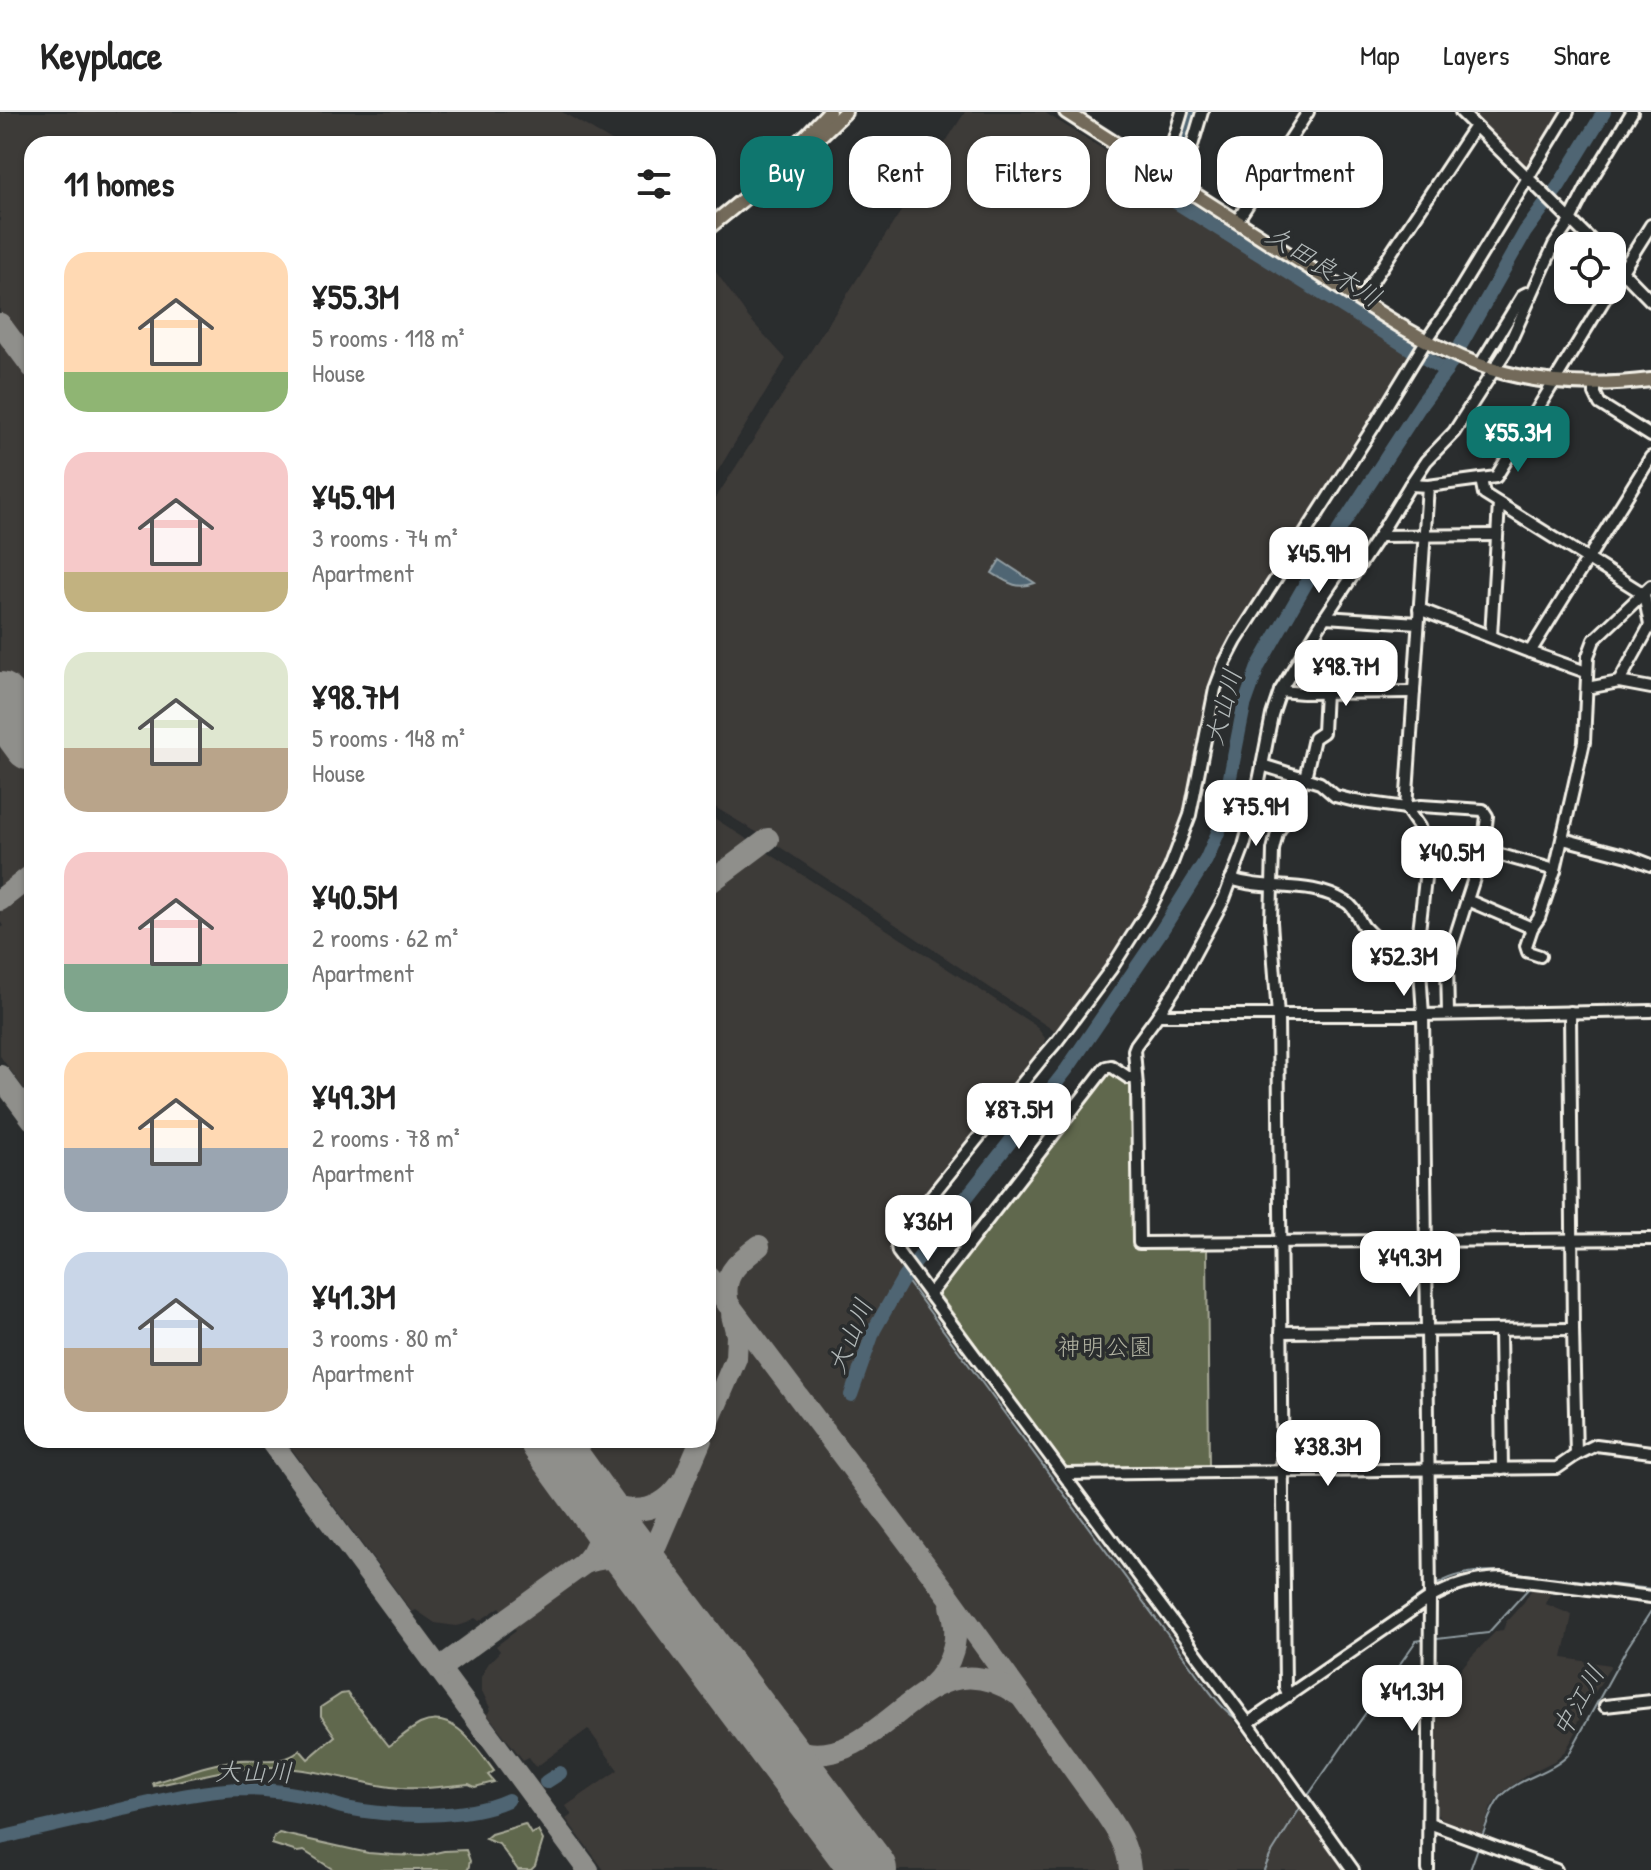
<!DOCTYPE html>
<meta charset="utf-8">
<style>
:root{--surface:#fff;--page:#f2f2f2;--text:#222;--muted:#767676;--line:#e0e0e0;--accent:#0f766e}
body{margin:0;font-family:"Patrick Hand","Klee One",sans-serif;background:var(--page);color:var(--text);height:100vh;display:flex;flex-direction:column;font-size:30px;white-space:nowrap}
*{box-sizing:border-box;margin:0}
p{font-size:26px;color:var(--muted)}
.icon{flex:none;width:44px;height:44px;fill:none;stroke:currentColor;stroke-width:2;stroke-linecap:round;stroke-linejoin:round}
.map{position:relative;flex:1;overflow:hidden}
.panel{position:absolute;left:24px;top:24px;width:692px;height:1312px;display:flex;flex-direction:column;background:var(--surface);border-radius:24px;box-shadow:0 2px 6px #0004}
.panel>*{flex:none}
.guide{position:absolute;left:740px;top:24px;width:760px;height:72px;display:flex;gap:16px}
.buttons{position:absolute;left:1554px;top:120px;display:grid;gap:16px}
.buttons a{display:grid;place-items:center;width:72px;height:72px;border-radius:16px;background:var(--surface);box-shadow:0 2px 6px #0004;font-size:40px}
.price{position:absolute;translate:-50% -68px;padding:0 18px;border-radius:16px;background:#fff;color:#222;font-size:26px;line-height:52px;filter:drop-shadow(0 2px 4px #0008)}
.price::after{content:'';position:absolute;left:50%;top:48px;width:24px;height:18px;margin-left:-12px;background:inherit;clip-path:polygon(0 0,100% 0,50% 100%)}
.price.current{background:var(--accent);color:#fff}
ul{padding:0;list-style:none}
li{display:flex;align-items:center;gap:24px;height:200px;padding:0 40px}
li span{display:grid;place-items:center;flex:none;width:224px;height:160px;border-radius:24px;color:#555}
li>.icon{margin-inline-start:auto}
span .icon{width:96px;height:96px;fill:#fffc;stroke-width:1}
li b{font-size:34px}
h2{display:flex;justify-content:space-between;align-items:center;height:96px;padding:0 40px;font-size:34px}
.chip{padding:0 28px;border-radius:24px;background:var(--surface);box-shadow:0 2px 6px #0004;font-size:28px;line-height:72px}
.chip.current{background:var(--accent);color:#fff}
header{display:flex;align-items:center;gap:48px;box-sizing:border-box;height:112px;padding:0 40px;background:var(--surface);border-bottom:2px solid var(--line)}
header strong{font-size:38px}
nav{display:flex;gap:44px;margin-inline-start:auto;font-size:28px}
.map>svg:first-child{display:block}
</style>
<header>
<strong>Keyplace</strong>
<nav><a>Map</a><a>Layers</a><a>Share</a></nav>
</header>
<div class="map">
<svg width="1651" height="1758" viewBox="0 0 1651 1758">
<rect width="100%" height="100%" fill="#2a2d2e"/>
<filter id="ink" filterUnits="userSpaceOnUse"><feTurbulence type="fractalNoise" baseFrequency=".0125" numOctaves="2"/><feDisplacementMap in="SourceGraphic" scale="16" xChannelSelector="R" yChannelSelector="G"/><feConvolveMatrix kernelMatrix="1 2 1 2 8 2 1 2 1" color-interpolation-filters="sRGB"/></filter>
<g filter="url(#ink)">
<g fill="#3d3a38">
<polygon points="0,0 562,0 617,32 32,32 32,988 0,944 0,816 3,814 0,809"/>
<polygon points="965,0 1044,0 1419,236 1222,551 1190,686 1174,737 1146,794 1059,922 768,727 708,691 708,398"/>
<polygon points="1472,0 1566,0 1529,58"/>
<polygon points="708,149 748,205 786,247 708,375"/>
<polygon points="708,702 1036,914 1045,926 1043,940 890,1132 926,1182 928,1195 1345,1758 604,1758 566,1707 572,1703 566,1694 618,1658 588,1617 536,1655 529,1645 523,1648 487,1602 491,1598 481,1577 481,1565 488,1552 500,1539 496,1534 516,1519 500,1495 479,1509 475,1506 467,1511 456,1514 435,1511 416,1498 412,1500 285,1328 708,1328"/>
<polygon points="1533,1475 1552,1477 1546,1492 1572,1503 1563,1546 1611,1553 1576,1613 1579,1615 1566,1638 1554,1649 1528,1662 1501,1682 1491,1695 1482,1722 1442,1708 1437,1702 1437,1622 1440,1571 1454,1570 1460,1558 1471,1545 1496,1519 1503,1518 1506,1510 1524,1490"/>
</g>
<g fill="#61674d" stroke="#aaac9a" stroke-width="2">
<polygon points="1108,959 1132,974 1134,1136 1207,1136 1209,1356 1101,1357 1100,1353 1096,1356 1066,1356 938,1181"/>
<path d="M347,1581L389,1634C399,1627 409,1618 420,1612C454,1596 477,1637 494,1659L488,1663L494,1670L475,1675L469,1672C441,1675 412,1679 384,1674C347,1667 312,1657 275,1655C234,1654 193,1666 154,1674L153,1671C181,1663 209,1651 239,1648C259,1646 284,1654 300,1638L308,1647L335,1624L321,1604V1595L341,1582Z"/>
<polygon points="525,1712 531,1722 538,1719 543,1728 535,1754 531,1758 518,1758 499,1732 485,1727 491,1722"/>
<polygon points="279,1721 368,1741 394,1743 422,1744 444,1739 466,1738 470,1749 468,1758 334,1758 304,1739 297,1740 272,1732 274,1725"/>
</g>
<path fill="#4f6573" stroke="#919da2" stroke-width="2" d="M1000,448L1035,471C1017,478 1008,471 992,461Z"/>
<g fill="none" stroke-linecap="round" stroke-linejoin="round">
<g stroke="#919da2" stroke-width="2">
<path d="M904,1165L1187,1549C1202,1568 1221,1600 1242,1610"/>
<path d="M1433,1475C1470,1449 1517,1462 1559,1466C1589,1470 1620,1473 1651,1477"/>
<polyline points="1437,1527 1488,1521 1529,1476"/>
<polyline points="1309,1563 1424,1481"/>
<polyline points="1307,1685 1416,1529 1422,1528"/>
<path d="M1481,1727C1487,1713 1490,1698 1500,1686C1518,1665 1551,1662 1569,1642L1627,1536L1651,1499"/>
<polyline points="1264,1758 1270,1744 1302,1693"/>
<polyline points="1470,1758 1479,1733"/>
</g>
<g stroke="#4f6573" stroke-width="14">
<polyline points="1194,0 1181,44 1171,87 1446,259"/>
<polyline points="851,1283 874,1218 904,1165 1067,957 1162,818 1206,748 1220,716 1244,594 1258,555 1317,452 1422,291 1446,259 1525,120 1558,75 1604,0"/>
<polyline points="546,1670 560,1661"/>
<path d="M0,1726C41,1716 83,1707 124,1697C164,1688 203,1678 244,1677C267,1677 294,1681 317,1687C326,1689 336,1694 346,1696C393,1705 464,1708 508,1688"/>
</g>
<g stroke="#8f8f8b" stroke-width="22">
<polyline points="0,212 32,255"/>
<polyline points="708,772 768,727"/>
<polyline points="0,788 32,763"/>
<polyline points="0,964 32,1007"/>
<path d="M708,1165L948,1483L1104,1699C1117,1718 1128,1734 1130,1758"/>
<path d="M728,1192C721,1162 738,1151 759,1134"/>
<polyline points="708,1311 736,1246 737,1223 732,1203"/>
<polyline points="270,1328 588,1758"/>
<path d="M584,1378C615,1401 653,1409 679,1374"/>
<path d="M583,1452C604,1443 619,1446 640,1452"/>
<polyline points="645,1458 701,1328"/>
<path d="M440,1556L582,1453C602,1434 600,1420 596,1394"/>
<path d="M930,1575C953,1553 961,1525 951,1494"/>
<path d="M768,1624C781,1631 791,1638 807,1641C888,1652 926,1520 1017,1582"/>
</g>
<g stroke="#8f8f8b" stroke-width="56">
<polyline points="0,588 32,631"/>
<polyline points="548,1328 619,1426 869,1758"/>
</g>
<defs>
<g id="minor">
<polyline points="1461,0 1597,134"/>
<polyline points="1632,0 1590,69 1567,114 1554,133 1506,239 1454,320 1426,349 1410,373 1379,424 1325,505 1280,579 1272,603 1252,705 1244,734 1224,787 1178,872 1158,903 1136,933 1134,938 1137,975 1139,1131 1651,1127"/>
<polyline points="1163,63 1182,0"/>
<polyline points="1180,74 1202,0"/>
<polyline points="1237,109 1308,0"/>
<polyline points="1612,149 1651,189"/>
<polyline points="1612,175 1651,113"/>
<polyline points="1360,188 1475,14"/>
<polyline points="1480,253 1523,183 1527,181 1531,184"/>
<polyline points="1595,272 1595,282 1600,292 1651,324"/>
<polyline points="1481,367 1484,382 1644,482 1650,513"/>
<polyline points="1410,373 1428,374 1496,365 1610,178"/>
<polyline points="1428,374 1406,696 1419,715 1425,734 1426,758 1418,828 1423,903 1427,1218 1430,1486 1428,1758"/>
<polyline points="1379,424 1497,423"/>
<polyline points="1419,497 1530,540 1586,560"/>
<polyline points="1325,505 1418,511"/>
<polyline points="1491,524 1499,392"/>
<polyline points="1530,540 1651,345"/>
<polyline points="1619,570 1651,512"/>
<polyline points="1587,576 1619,570 1651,576"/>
<polyline points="1280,579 1303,581 1414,580"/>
<polyline points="1262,653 1320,671 1335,684 1355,689 1406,696 1421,694 1483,698 1487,704 1483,738 1467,788 1532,816 1526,834 1528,840 1540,844"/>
<polyline points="1563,727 1628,744 1651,753"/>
<polyline points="1483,738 1555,758"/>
<path d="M1231,767C1269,780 1308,767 1346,790C1355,795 1358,807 1364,815C1379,832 1396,841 1418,843"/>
<polyline points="1532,816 1539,806 1555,758 1584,630 1588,544 1594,528 1651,474"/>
<polyline points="1570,900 1573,1217 1576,1343"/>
<polyline points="1448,902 1447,851 1467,788"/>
<polyline points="1158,903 1423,903 1651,899"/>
<polyline points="930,1182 1106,955 1111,954 1129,966 1135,966"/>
<polyline points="1500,1218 1502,1357"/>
<polyline points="1281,1220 1573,1217"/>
<polyline points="1064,1362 1557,1356 1576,1343 1596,1333 1651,1340"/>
<polyline points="1289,1584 1285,1575 1278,904 1271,810 1273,738 1277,721 1287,706 1299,675 1305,666 1314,626 1323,620 1325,580"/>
<polyline points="1605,1594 1651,1589"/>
<path d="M1248,1611L1430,1486C1453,1473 1474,1467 1501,1466L1651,1485"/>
<polyline points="1429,1711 1556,1758"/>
<polyline points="1353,1758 1248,1611 898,1140 897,1134 900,1123 1040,949 1058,928 1111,857 1151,794 1170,756 1190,703 1215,577 1225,550 1236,529 1374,314 1426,229 1450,194 1568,0"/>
</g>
<g id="major">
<path d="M1066,0C1145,51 1224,101 1302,151C1359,187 1414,228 1477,252C1532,273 1593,275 1651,268"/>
<polyline points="776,51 807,23 829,0"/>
<polyline points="708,116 815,29 845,0"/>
</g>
</defs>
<use href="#minor" stroke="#f4f1e8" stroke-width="16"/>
<use href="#major" stroke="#f4f1e8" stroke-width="18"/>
<use href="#minor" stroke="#2a2d2e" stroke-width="10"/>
<use href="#major" stroke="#736b5a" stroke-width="12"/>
</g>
</g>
<g text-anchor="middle" stroke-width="7" stroke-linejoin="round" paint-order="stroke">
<g font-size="24" fill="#b2b3a2" stroke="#2a2d2e">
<text x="1105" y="1243">神明公園</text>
</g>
<g font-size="26" font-style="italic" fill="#b2b9b9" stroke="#2a2d2e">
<text transform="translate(1324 154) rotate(32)" y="9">久田良木川</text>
<text transform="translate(1223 595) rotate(-75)" y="9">大山川</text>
<text transform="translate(850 1224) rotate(-67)" y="9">大山川</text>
<text transform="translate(1578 1589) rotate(-60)" y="9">中江川</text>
<text transform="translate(254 1660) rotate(1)" y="9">大山川</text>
</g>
</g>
</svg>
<div class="buttons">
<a><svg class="icon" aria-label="locate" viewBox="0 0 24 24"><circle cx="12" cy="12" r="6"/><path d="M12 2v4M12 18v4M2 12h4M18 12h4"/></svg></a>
</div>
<b class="price current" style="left:1518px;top:362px">¥55.3M</b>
<b class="price" style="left:1319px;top:483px">¥45.9M</b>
<b class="price" style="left:1346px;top:596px">¥98.7M</b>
<b class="price" style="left:1256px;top:736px">¥75.9M</b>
<b class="price" style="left:1452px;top:782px">¥40.5M</b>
<b class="price" style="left:1404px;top:886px">¥52.3M</b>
<b class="price" style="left:1019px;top:1039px">¥87.5M</b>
<b class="price" style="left:928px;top:1151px">¥36M</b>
<b class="price" style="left:1410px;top:1187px">¥49.3M</b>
<b class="price" style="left:1328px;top:1376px">¥38.3M</b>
<b class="price" style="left:1412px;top:1621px">¥41.3M</b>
<div class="guide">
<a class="chip current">Buy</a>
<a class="chip">Rent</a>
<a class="chip">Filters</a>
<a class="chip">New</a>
<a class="chip">Apartment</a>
</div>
<section class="panel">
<h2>11 homes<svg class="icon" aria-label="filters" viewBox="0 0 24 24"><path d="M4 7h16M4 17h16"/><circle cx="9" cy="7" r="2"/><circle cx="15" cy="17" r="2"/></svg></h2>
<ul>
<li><span style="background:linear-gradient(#ffd9b3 75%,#8fb573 0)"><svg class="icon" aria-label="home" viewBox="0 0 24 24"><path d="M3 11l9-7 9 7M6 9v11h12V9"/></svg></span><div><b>¥55.3M</b><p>5 rooms · 118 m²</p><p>House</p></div></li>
<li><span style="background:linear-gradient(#f6c9c9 75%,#c2b280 0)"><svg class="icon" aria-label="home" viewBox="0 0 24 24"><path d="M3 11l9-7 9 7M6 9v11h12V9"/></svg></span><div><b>¥45.9M</b><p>3 rooms · 74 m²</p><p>Apartment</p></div></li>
<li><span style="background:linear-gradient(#dfe7d0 60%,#b9a48a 0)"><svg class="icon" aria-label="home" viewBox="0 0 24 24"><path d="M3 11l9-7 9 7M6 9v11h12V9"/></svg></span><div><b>¥98.7M</b><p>5 rooms · 148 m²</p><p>House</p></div></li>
<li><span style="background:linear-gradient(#f6c9c9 70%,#7fa58c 0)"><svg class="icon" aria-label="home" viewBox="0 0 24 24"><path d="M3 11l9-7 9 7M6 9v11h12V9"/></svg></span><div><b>¥40.5M</b><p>2 rooms · 62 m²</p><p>Apartment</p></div></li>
<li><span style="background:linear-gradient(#ffd9b3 60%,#9aa5b1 0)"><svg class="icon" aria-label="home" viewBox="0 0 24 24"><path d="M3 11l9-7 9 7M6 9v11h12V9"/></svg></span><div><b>¥49.3M</b><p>2 rooms · 78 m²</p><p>Apartment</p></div></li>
<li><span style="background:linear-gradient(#c9d6e8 60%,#b9a48a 0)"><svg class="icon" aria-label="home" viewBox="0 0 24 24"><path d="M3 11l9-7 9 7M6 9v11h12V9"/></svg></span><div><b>¥41.3M</b><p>3 rooms · 80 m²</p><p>Apartment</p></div></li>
</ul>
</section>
</div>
